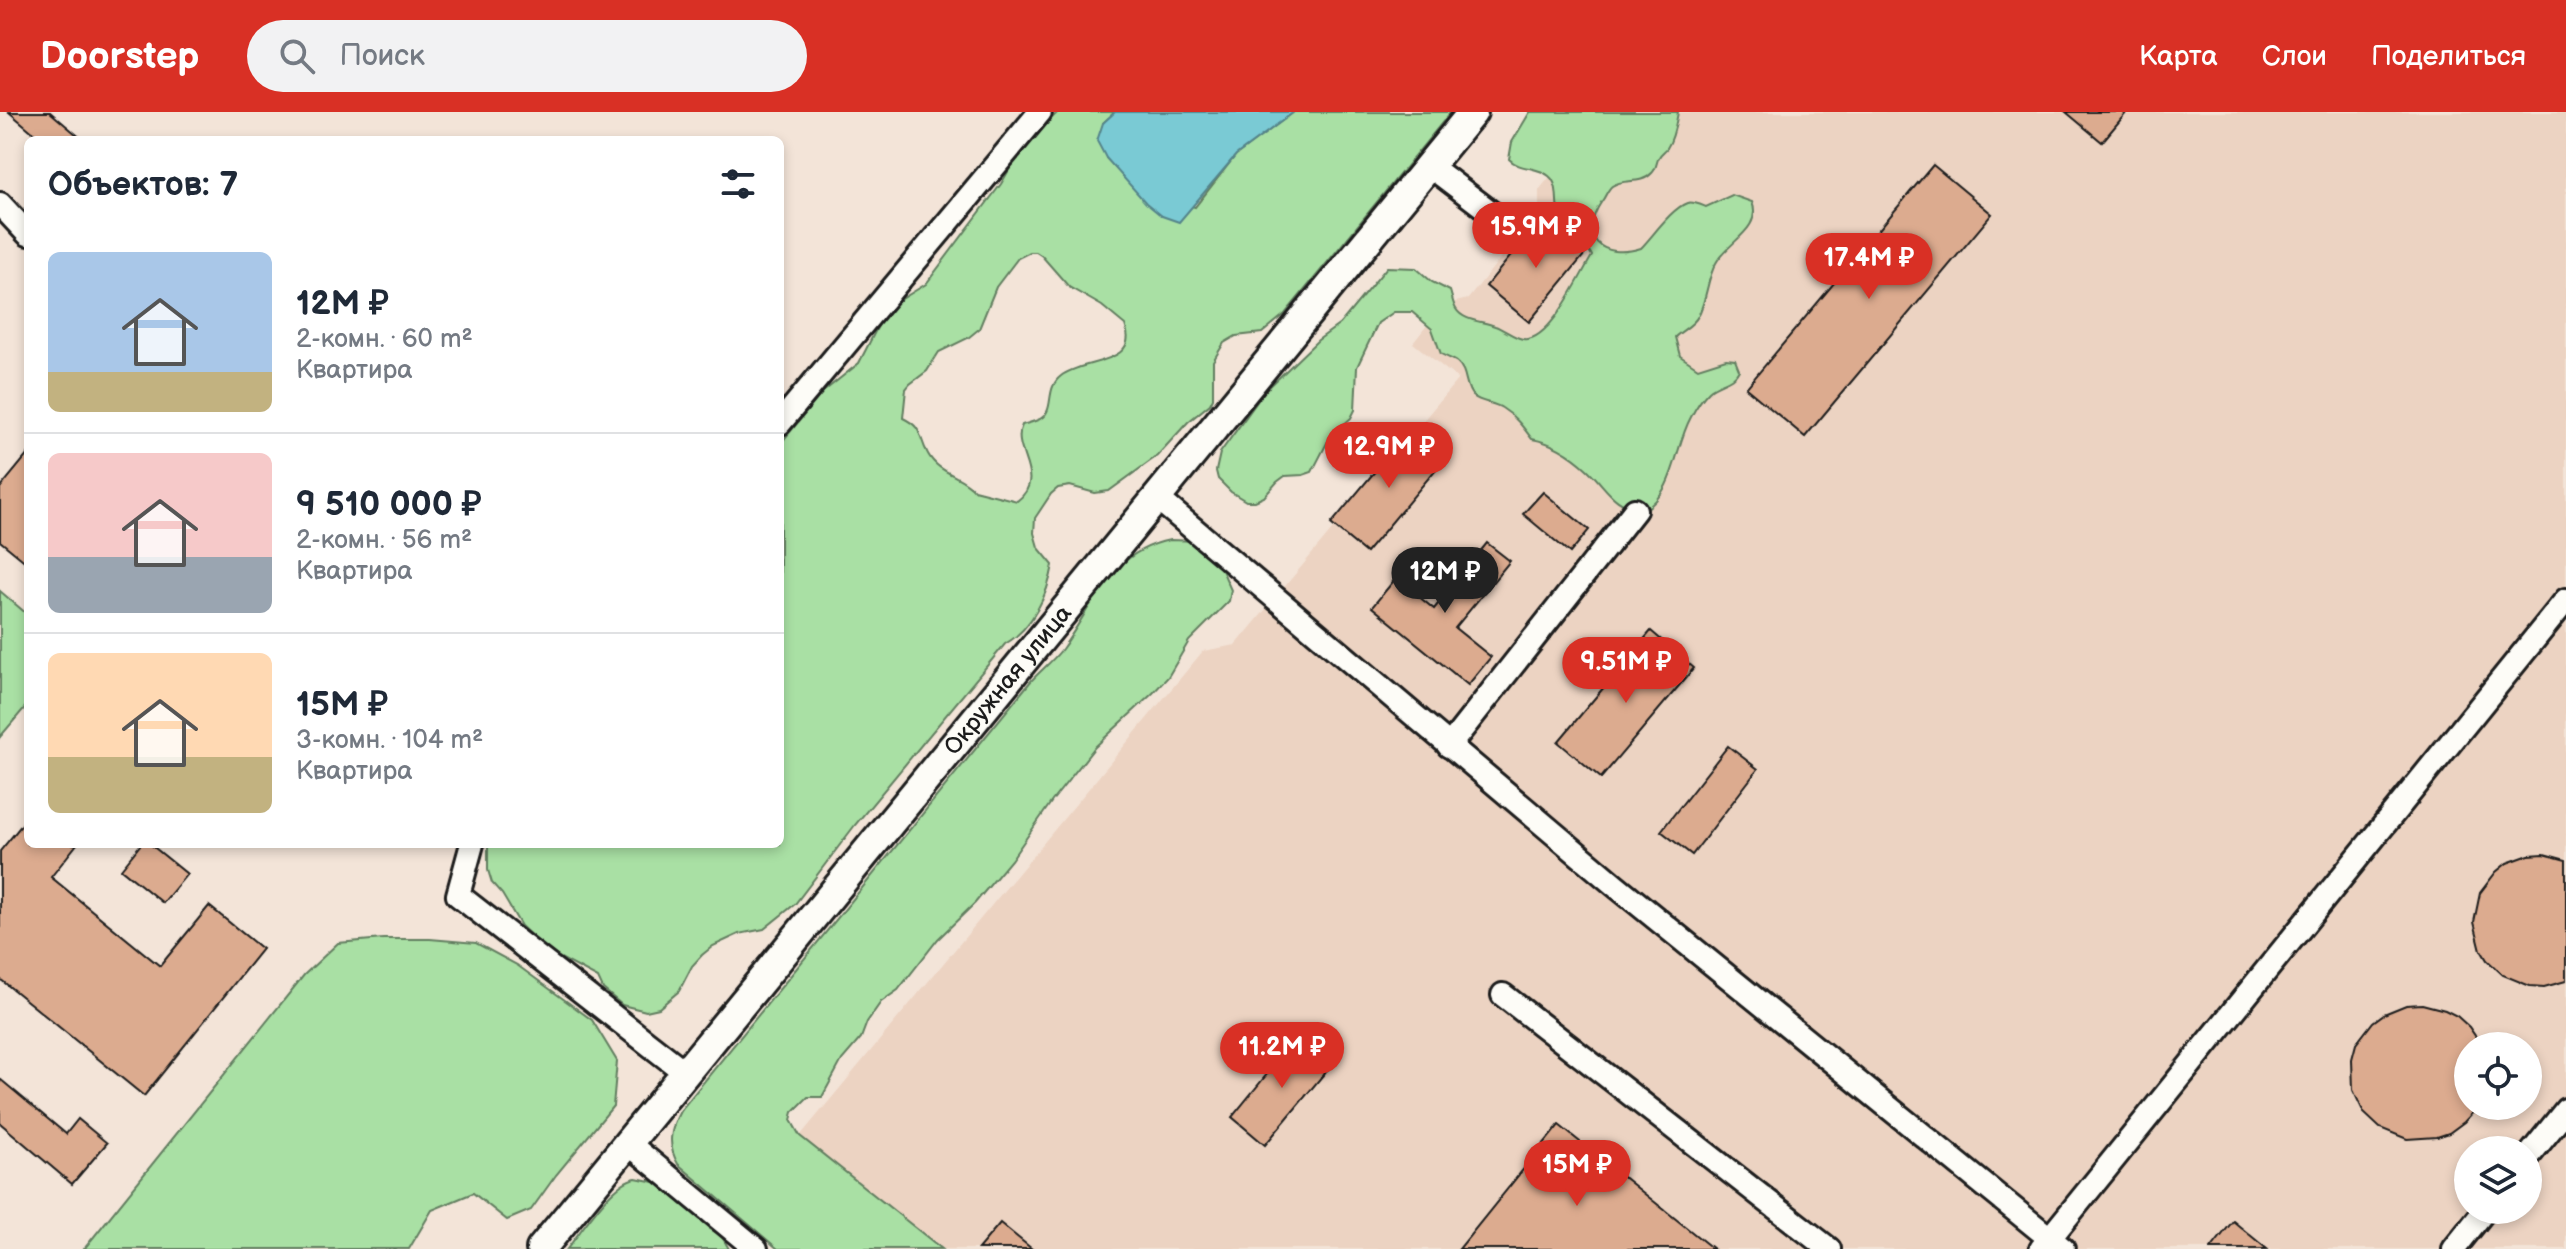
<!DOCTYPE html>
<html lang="ru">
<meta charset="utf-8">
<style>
:root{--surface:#fff;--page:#f2f2f3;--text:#1f2937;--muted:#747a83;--line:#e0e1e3;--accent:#d93025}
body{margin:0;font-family:"Balsamiq Sans",sans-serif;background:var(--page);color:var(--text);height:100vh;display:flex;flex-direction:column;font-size:30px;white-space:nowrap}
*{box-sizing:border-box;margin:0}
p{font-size:26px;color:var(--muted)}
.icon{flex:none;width:44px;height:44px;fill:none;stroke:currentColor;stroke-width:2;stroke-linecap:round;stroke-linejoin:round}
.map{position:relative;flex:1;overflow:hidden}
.details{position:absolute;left:24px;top:24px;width:760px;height:712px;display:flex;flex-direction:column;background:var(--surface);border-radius:12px;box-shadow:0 4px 12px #0003}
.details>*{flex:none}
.tools{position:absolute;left:2454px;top:920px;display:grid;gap:16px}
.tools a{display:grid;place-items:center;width:88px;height:88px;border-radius:50%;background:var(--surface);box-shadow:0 4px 12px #0003;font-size:40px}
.price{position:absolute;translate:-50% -68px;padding:0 18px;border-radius:28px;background:var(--accent);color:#fff;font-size:26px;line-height:52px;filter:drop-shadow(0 2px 4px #0008)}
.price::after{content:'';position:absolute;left:50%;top:48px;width:24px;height:18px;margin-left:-12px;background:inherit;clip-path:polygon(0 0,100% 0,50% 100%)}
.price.selected{background:#222;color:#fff}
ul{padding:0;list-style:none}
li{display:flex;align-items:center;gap:24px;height:200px;padding:0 24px}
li+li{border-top:2px solid var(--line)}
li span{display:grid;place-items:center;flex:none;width:224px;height:160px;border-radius:12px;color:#555}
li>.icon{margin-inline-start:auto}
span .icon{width:96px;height:96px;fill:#fffc;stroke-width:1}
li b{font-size:34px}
h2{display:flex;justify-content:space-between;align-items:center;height:96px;padding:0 24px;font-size:34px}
header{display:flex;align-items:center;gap:48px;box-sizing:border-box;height:112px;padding:0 40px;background:var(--accent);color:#fff}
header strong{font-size:38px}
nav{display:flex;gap:44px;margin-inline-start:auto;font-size:28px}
.search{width:560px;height:72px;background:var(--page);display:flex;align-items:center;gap:20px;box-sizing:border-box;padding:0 28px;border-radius:44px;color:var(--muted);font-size:30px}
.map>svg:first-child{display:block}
</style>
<header>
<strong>Doorstep</strong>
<div class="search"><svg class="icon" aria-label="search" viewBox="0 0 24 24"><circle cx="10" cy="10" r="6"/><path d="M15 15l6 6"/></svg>Поиск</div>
<nav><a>Карта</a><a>Слои</a><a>Поделиться</a></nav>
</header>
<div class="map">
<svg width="2566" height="1137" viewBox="0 0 2566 1137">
<rect width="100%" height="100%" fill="#f3e4d8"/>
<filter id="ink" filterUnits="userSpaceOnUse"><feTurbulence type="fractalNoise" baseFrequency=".0125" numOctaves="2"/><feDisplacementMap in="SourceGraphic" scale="16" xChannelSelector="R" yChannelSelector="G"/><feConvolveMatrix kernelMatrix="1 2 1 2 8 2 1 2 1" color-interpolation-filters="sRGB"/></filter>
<g filter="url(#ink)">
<path fill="#ecd3c2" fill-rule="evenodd" d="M1603,0H2566V1137H942L800,1024L1203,539L1236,533L1458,267L1413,231L1443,193L1468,187L1539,98V78ZM2468,934H2528V994H2468ZM2468,1038H2528V1098H2468Z"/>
<g fill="#a9e0a4" stroke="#627e60" stroke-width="2" fill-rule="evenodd">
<path d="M1058,0H1115L1103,11L1106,46L1133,75L1195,95L1236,43L1294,0H1451L1285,202L1262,221L1236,224L1224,231L1213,249V286L1210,292L1188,310L1157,344L1109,379L1095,381L1070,374L1058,376L1051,382L1035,406L1034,421L1038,435L1053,453C1048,482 1032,517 1005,532L855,713L795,792L764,817L739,822L713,834L702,843L692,854L679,879L659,896L646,899L622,893L603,877L598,866L549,840L521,814L502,782L492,771L488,758V732H780V332L823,280L859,251L882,206L892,193L926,172L1001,72L1021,37L1036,16L1049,9ZM1030,140H1036L1042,144L1069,175L1102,194L1125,213C1141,253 1082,247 1061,264C1044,277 1056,298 1040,307C1034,310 1028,311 1022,313C1010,339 1048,365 1017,389L974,378C963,364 939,362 928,342C918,325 924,316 903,306L906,277L910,272L927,259L939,240L968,226L979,217L996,175L1018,146Z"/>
<path d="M1530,0H1678C1676,11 1674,26 1667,36C1665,39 1661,41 1659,45C1656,50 1657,56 1652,61C1640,74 1624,65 1612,74C1607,78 1606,84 1602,89C1577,126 1602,148 1641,136C1652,125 1672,96 1687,91C1693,89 1701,93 1706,95L1732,83L1752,90C1763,117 1727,130 1716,151C1707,166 1707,188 1698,204C1694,213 1682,218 1675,225L1680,244L1698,256L1726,247L1735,248L1739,258C1733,271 1719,270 1709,279C1703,285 1695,297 1691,305C1674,336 1676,379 1643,399C1612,393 1608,377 1588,358C1572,343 1554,331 1532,327C1523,315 1515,304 1502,296C1493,290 1481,291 1473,284C1464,275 1468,259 1457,250C1453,247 1446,245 1441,242L1432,217L1412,200H1394L1378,211L1357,255L1355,298L1351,306L1330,325L1312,360L1303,363L1285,364L1277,370L1264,385L1255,389H1246L1231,380L1218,367L1216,359L1220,341L1264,280L1318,228L1340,212L1387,155L1416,156L1432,170L1450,179C1452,185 1453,192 1456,197C1463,209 1483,209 1495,214C1504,217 1514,226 1523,227C1550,231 1580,163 1592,144C1585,129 1567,122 1560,106C1554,93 1561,74 1549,64C1537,54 1519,58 1509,47L1512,30Z"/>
<path d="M1170,428L1199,429L1223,460L1231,478L1229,489L1189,529L1168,565L1153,581L1095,635L1052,689L1011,748L975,791L938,827L898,878L881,890L867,910L861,926L842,948L822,985H808L793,1000L791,1008L800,1024L942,1137H778L678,1052C667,1033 670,1018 680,999L1031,569C1041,558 1053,549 1062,537C1094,493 1109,440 1170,428Z"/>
<polygon points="0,479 28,503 28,592 0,625"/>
<polygon points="383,827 430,827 476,831 517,853 592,908 617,949 613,994 556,1063 531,1098 507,1108 473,1081 432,1098 409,1137 84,1137 304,863 338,831"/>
<path d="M636,1066L664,1072L710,1111V1117L721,1123L729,1137H567C582,1118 613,1069 636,1066Z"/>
</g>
<polygon fill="#7acad4" stroke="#54848a" stroke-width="2" points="1115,0 1294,0 1236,43 1179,110 1162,104 1146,91 1106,46 1097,29 1103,11"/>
<g fill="#dcab8f" stroke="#1c1c1c" stroke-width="2">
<polygon points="9,0 50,0 83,28 42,28"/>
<polygon points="2066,0 2127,0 2102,30"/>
<polygon points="1933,53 1992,102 1805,325 1746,276"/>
<polygon points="1542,106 1585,142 1529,210 1486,174"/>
<polygon points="1412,315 1447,344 1366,441 1331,412"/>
<polygon points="28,342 28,452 0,429 0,376"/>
<polygon points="1543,380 1589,418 1570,441 1523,402"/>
<polygon points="1487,431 1510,449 1455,516 1491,545 1468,573 1372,495 1396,466 1434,497"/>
<polygon points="1651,519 1694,556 1601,666 1558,630"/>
<polygon points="1728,634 1758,657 1692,743 1661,719"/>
<polygon points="28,705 28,732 77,732 51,765 160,854 209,794 262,837 144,984 0,867 0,739"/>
<polygon points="141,732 150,732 187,762 163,791 121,757"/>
<polygon points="2544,742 2566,748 2566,869 2544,875 2530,874 2503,863 2487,848 2481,838 2474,810 2480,781 2496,760 2507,751 2529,743"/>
<polygon points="2422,892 2445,898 2457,904 2469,915 2482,934 2468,934 2468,994 2479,994 2464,1010 2449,1021 2437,1025 2407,1027 2380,1016 2364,1001 2353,978 2352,947 2356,932 2373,910 2384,902 2406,893"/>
<polygon points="1299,923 1333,951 1265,1033 1232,1005"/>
<polygon points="0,967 66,1022 78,1007 107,1031 72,1072 0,1011"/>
<polygon points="1559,1013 1713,1137 1459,1137"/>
<polygon points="2233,1109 2267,1137 2211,1137"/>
<polygon points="1000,1111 1032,1137 978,1137"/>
</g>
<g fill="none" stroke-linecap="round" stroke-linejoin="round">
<defs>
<g id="minor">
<polyline points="1430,54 1497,105"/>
<polyline points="0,92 28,122"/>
<polyline points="780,311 1040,0"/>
<polyline points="1157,386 1615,773 2063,1137"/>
<polyline points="1449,634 1635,398"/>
<polyline points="472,732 458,783 686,961"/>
<polyline points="1503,883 1829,1137"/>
<polyline points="628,1031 756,1137"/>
<polyline points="2528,1045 2566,998"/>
<polyline points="2041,1137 2566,488"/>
<polyline points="2454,1137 2485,1098"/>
</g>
<g id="major">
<path id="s1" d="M541,1137L1473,0"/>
</g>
</defs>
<use href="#minor" stroke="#1c1c1c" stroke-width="28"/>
<use href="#major" stroke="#1c1c1c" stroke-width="34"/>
<use href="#minor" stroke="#fdfcf7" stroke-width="22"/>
<use href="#major" stroke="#fdfcf7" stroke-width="28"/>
</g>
</g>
<g text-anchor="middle" stroke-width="7" stroke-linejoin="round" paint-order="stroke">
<g font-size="24" fill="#1c1c1c" stroke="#fdfcf7">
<text dy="8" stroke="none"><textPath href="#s1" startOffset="736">Окружная улица</textPath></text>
</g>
</g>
</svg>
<div class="tools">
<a><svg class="icon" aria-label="locate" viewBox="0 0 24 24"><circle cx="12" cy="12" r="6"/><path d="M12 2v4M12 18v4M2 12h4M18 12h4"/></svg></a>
<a><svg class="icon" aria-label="layers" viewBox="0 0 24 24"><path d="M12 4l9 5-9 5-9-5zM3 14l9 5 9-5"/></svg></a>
</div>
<b class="price" style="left:1536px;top:158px">15.9M ₽</b>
<b class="price" style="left:1869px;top:189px">17.4M ₽</b>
<b class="price" style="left:1389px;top:378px">12.9M ₽</b>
<b class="price selected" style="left:1445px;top:503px">12M ₽</b>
<b class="price" style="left:1626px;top:593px">9.51M ₽</b>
<b class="price" style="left:1282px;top:978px">11.2M ₽</b>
<b class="price" style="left:1577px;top:1096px">15M ₽</b>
<section class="details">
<h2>Объектов: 7<svg class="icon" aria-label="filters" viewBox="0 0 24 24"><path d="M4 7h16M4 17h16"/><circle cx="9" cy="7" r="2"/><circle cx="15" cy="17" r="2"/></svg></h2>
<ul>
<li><span style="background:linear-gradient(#a9c7e8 75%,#c2b280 0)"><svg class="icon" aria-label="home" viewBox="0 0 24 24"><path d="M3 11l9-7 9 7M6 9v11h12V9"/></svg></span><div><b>12M ₽</b><p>2-комн. · 60 m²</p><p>Квартира</p></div></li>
<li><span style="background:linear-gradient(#f6c9c9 65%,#9aa5b1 0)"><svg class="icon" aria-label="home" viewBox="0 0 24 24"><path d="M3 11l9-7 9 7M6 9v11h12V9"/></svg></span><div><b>9 510 000 ₽</b><p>2-комн. · 56 m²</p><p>Квартира</p></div></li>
<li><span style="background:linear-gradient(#ffd9b3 65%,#c2b280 0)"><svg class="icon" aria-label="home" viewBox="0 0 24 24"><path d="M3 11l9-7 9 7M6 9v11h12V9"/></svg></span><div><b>15M ₽</b><p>3-комн. · 104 m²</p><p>Квартира</p></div></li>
</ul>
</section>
</div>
